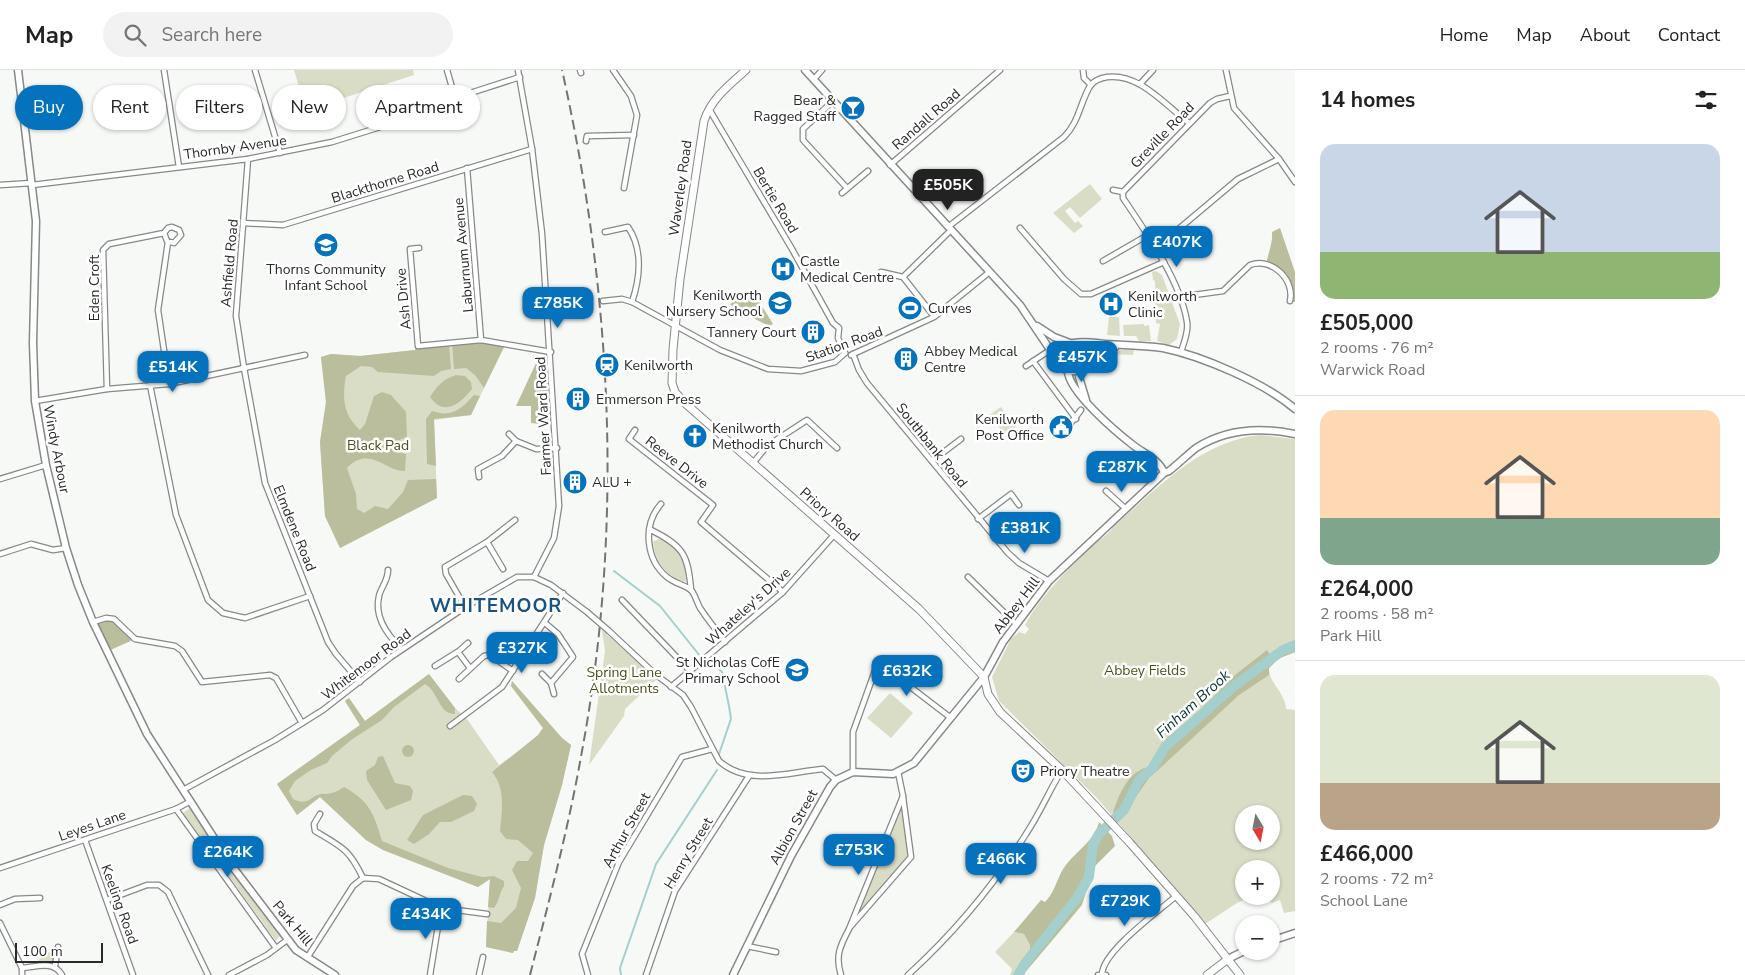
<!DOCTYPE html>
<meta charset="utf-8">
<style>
:root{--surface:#fff;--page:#f2f2f2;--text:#222;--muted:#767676;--line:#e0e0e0;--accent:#0472bd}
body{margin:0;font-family:"Nunito Sans",sans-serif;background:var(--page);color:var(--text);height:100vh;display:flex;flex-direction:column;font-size:19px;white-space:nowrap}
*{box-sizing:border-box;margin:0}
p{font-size:16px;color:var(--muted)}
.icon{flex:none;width:28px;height:28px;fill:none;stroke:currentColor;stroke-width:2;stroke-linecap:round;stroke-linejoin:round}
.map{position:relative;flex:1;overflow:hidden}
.details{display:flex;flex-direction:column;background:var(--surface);width:450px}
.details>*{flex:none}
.top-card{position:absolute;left:15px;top:15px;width:475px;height:45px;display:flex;gap:10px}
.needle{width:32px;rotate:170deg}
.tools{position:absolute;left:1235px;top:735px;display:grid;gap:10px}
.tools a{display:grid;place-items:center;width:45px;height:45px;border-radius:50%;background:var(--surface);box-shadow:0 1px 4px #0004;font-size:25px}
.scale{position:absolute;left:15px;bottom:12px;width:88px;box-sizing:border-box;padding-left:5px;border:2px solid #282928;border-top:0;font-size:14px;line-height:18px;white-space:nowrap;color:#282928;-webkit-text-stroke:4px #fff;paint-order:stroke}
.price{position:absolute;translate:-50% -42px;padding:0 11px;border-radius:10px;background:var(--accent);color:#fff;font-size:16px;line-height:32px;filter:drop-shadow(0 1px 2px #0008)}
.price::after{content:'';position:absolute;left:50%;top:30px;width:15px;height:11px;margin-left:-8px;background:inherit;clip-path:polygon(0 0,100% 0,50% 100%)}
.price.selected{background:#222;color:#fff}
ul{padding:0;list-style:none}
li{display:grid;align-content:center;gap:10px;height:265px;padding:0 25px}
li+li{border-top:1px solid var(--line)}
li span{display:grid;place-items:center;height:155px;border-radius:15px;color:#555}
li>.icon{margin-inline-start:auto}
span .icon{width:90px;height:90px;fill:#fffc;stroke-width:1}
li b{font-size:21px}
h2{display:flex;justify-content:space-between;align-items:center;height:60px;padding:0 25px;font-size:21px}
.chip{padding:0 18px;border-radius:22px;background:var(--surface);box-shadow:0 1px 4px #0004;font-size:18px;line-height:45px}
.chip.selected{background:var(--accent);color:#fff}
header{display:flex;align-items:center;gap:30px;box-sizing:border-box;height:70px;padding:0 25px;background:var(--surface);border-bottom:1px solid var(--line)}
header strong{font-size:24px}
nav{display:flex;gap:28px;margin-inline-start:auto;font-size:18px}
.search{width:350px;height:45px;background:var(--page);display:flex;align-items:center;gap:12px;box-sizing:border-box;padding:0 18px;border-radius:28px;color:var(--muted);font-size:19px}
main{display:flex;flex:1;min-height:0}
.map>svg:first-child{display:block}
</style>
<header>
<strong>Map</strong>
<div class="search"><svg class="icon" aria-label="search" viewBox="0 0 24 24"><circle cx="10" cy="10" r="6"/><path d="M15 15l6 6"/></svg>Search here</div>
<nav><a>Home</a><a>Map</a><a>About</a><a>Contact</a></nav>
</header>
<main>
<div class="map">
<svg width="1295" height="905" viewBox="0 0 1295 905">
<rect width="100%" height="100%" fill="#f6f9f6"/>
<g fill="#daddc6" fill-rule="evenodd">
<polygon points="294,0 413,0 414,5 322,35 321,32 305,37"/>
<polygon points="1090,114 1102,129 1080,148 1070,137 1065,141 1075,153 1078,151 1083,156 1074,163 1053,143"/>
<polygon points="1156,201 1162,205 1180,254 1177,269 1169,275 1157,271 1160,254 1156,253 1155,211 1153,210 1152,202"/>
<polygon points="1109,247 1119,247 1120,266 1107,265"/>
<polygon points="1144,254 1144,256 1149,255 1151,271 1139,271 1136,266 1124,266 1123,255"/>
<polygon points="481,270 505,275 471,345 434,350 437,428 340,478 325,446 320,372 326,332 321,287 331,284 360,286 415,280 418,276"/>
<circle cx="1071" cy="288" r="11"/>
<polygon points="1119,280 1134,280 1133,285 1107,284 1106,282"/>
<polygon points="1001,337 1016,357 1005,365 989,345"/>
<path d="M1260,365L1295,369V582L1280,588L1269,598C1269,614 1286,623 1286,639L1295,640V841L1284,843L1280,830L1272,833L1264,826H1271V799H1244V826H1252L1237,833L1205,854L1097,728L999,631L992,607L1011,569L1019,562L1025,564L1029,559L1025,555C1041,525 1067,501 1091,477C1098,470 1109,465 1114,456C1157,419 1200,371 1260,365ZM1244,744H1271V771H1244Z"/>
<path d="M658,469C679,472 686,493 686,512C667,507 654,491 653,472Z"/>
<polygon points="602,560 657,609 625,639 624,646 589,695 605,581"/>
<polygon points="429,604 455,638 467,649 499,695 536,669 543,658 511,616 512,611 562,668 571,675 562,715 544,775 535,828 517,881 514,881 513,883 486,877 490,809 478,817 383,780 366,770 320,727 297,745 277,714 360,655 345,631 349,628 365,651"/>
<polygon points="890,623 913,643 891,668 867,648"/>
<polygon points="902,735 909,785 856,847"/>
<polygon points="190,738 277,861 280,866 276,871 183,743"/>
<polygon points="1014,862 1024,864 1030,875 1030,880 1015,905 1010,905 1012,899 995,882"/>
<polygon points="46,881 55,884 54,891 36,894"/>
</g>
<g fill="#babe9c">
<path d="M1280,158L1295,202V232L1290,231L1286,207L1266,195C1268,183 1273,173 1272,162Z"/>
<polygon points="752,220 773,254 769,256 735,239 730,234"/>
<polygon points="481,270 505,275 484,318 475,305 466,298 454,299 452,273"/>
<path d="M449,273L451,299L441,301L434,306L378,302L372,297L361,296L346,306C342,328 343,345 360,360L365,354L374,326L382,322L391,325L406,342L407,367L397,371L399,382L406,384L405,401C388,403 369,374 347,398L356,424L357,439L364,443L375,436L388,439L403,422L408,410L436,409L437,428L340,478L325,446L320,372L326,332L321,287L331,284L360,286L415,280L418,276Z"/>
<polygon points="537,291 547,295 549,355 531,353 531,336 516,336"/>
<path d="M456,305L465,306L471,312L472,319C460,334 444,347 430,327C437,316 443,309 456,305Z"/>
<path d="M474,325L480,326L471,345L434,349L436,396L427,394L426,349L432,341C452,348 461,339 474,325Z"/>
<polygon points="106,548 114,549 135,569 106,582 93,552"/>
<polygon points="1292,571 1295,571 1295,582 1280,588 1276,581"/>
<polygon points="1267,580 1275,592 1269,598 1269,605 1239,625 1157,701 1151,692 1167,668 1194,646 1235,605"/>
<path d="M429,604L455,638V644C438,644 439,622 425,614L394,637L382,650L351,670L332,686L327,693L311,700L295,711L289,721L293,729C309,737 310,725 322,724C331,724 335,723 344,717C369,731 374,743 382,771L448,798L482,807L494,806L504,811V816C499,823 500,830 494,838L488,837L490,809L478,817L383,780L366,770L320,727L297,745L277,714L360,655L345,631L349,628L365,651Z"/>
<path d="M512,611L562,668L571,675L562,715L544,775L535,828L517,881H514L513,883L486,877L487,851L501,853L516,838L521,818L512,800L517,791H528L533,783L518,770L506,769L500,761C502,740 506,719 492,702L538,665L543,658L511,616Z"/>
<circle cx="408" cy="681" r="6"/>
<polygon points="383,686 395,713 410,716 413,721 411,730 386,740 367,710 366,701 375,695 378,687"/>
<path d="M1144,698L1151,705L1120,750L1113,742C1119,725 1126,706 1144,698Z"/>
<polygon points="463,725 472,726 477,734 474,741 451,752 440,752 429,764 414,774 407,770 423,745"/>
<path d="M1099,752L1112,766L1115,776L1094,797L1082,835L1023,905H1015L1030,880V875L1024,864L1014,862L1041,830L1045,832C1054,823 1056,812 1062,801C1073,782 1094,773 1099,752Z"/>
</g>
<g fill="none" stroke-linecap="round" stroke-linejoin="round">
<g stroke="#a4cfcc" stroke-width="2">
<polyline points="614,501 660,536 700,586"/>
<polyline points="706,591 715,595 722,602 729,636 731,649 719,684"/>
<polyline points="621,905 620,898 656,794 717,700"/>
</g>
<polyline stroke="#a4cfcc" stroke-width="10" points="1018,905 1026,892 1077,828 1089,807 1093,775 1099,764 1124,740 1139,710 1152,699 1165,677 1234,616 1283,580 1295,575"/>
<defs>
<g id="street">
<polyline points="164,0 179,97"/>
<polyline points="255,0 280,83"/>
<polyline points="447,0 455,28"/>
<polyline points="518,0 532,79 542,164 559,436 554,468 534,507"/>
<polyline points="580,0 581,3"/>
<polyline points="613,0 631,26 637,45 624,118"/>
<polyline points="1083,0 1084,8 1091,15"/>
<polyline points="1226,0 1234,38 1279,89 1295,112"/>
<polyline points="814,9 822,0"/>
<polyline points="1140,14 1153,0"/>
<polyline points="833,31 803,59 803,70 846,117"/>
<polyline points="709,39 792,179 833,253 839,258 838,268 845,283"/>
<polyline points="586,71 587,66 634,65"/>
<polyline points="248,89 236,246 244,298 265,413 328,572 336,584 360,612"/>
<polyline points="890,95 1000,0"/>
<polyline points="467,98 481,270"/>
<polyline points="0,115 32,113"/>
<polyline points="32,115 248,89 332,72 396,52 455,28 520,7"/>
<polyline points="1113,120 1123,122 1210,33 1217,29 1230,26"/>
<path d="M1123,122V128C1146,162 1181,212 1187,252C1189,263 1183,273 1181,283"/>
<polyline points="842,123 868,101"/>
<polyline points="243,153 283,155 532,79"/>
<path d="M948,157L1064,67C1079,52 1080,33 1090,16C1094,10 1101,8 1107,7C1140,3 1165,35 1189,53"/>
<polyline points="1020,158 1064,209 1081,224 1091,224 1164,192"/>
<path d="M605,162L628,157C643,179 640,208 632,232"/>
<polyline points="168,172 158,240 169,314"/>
<polyline points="419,178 410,179 418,276 481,270 551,282"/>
<polyline points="1156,178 1238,109 1279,89"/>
<polyline points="1103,191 1148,165"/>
<polyline points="881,202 903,207"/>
<path d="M1179,227L1223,221L1250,195C1271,187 1295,209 1290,231"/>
<polyline points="603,231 622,229 632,232 720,280 768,299 801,301 835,292 845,283"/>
<polyline points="933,245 903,207 948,163"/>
<polyline points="853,284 859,300 867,313 1008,483 1019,493 1049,511"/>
<polyline points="851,285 934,247 987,204"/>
<polyline points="1033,291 1076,349"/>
<polyline points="1026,296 1047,282"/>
<polyline points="150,315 176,445 208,530 223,543 245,548 310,526"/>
<polyline points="107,319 103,180 109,174 164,163 167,171 174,173 181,165 179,160 172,157 168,158 164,163"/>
<polyline points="35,331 107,319 169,314 305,285"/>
<polyline points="1070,354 1081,340"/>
<polyline points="635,360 629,369 713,435 701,452 783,522"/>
<polyline points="509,364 516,371"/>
<polyline points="932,391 961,369"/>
<polyline points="753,393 767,376 807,350 837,378"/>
<polyline points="479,407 478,399 502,386 516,371 536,379 557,378"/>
<polyline points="0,409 46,395"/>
<polyline points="1106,421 1126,439"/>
<path d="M661,434C642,455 646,490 667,507C674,513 685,515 691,520C695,524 697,533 700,538C708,550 717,561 725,572"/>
<polyline points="978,449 1011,424 1019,435"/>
<path d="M651,460C683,476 688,484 691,520"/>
<polyline points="487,472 503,499"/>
<polyline points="0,484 31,474 53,480 66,478"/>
<path d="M388,500C388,511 381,517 379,526C374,547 388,566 402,579"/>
<polyline points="968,507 1015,553"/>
<polyline points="622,530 689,600"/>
<polyline points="465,537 446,504 445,497 487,472 515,450"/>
<polyline points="93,552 106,548 114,549 135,569 175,576 182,581 202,612 270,605 276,608 302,653"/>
<polyline points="545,553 558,564 573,587 551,613 554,624"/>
<path d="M609,561L655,604L683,625L691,637L719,691C749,717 788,702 823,699L836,710"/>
<polyline points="458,582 470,598"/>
<polyline points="435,596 459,581 468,573"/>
<polyline points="910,598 900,609 951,648"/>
<polyline points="542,604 551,613"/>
<polyline points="459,609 484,586 490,585 513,601"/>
<polyline points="671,617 783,522 834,465"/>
<polyline points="450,656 502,617 563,523"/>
<polyline points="853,702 853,662 876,598"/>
<polyline points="183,720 275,670 323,640 391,587 467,536 517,507 534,507 551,515 587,542"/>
<polyline points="176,739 276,878"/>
<path d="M320,744L314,754L315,761C342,777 349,779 363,808"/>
<polyline points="85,770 133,905"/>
<polyline points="0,798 176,739 191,731"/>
<polyline points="107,830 147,815 159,815 168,822 208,905"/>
<polyline points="0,835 15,829 40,828"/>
<polyline points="0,853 22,898 22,905"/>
<polyline points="851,856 911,787 903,727"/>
<polyline points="747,876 776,882"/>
<polyline points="307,888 353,816 363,808 379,809 441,838 487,844"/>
<polyline points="55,896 58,877"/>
<path d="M22,898C37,897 53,890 62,905"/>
<path d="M1102,904C1103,881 1159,841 1176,826"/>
<polyline points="229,905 267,885 287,870"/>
<polyline points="430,905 441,838"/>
<polyline points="479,905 483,887"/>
<polyline points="588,905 582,884 619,792 682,687 712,679"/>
<polyline points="646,905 675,821 749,706"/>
<path d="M841,905C835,886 840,876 849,859L903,726L898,702"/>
<path d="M908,905C953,864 994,815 1026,764C1040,743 1049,721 1062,700"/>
<polyline points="1098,905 1106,905"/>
</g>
<g id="secondary">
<polyline points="18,0 36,151 33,273 35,331 46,395 66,478 78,515 93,552 147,664 232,796 296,880 335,905"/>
<polyline points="805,0 1020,235 1057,290"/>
<polyline points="1037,256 1054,267 1070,273"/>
<path d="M1078,274L1085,281L1086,293L1077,301C1068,302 1060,299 1057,290C1060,267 1088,272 1105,274C1124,275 1144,275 1163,278C1202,286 1265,313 1295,339"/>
<polyline points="1087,290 1095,283 1115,277"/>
<polyline points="1082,298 1079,307 1086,330"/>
<path d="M1068,301C1068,321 1116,362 1133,375C1143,383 1160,390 1164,403"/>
<polyline points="1271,871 1295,863"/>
<polyline points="1228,889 1244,881"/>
<path d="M733,905L791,786L830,717L836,710L853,702L893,704L914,693L984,607L1003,572L1049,511L1164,403L1169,401C1178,394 1187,385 1196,378C1227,358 1261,357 1295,364"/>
</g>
<g id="primary">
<path d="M746,0C729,15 711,29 704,51L680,209L673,279L672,313L675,322L686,334L919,539L984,607L988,624L1000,642L1062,700L1130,773L1195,847L1240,905"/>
<polyline points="1207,905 1228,889"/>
</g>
</defs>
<use href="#street" stroke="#868987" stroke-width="7"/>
<use href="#secondary" stroke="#868987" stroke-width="9"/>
<use href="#primary" stroke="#868987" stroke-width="9"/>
<use href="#street" stroke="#fff" stroke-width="4.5"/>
<use href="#secondary" stroke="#fff" stroke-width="6"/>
<use href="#primary" stroke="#fff" stroke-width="7"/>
<path stroke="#737573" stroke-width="2" stroke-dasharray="10 5" stroke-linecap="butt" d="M530,905C549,831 569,756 582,681C624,455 612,223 562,0"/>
<defs>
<polyline id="street-bridge" points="587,542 609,561"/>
</defs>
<use href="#street-bridge" stroke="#868987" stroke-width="7" stroke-linecap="butt"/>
<use href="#street-bridge" stroke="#fff" stroke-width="4.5"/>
</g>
<defs>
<symbol id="bar-disc" viewBox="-11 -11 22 22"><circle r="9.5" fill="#0472bd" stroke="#fff"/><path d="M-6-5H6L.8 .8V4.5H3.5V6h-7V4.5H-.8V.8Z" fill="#fff"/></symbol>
<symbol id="school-disc" viewBox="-11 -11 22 22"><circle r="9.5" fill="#0472bd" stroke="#fff"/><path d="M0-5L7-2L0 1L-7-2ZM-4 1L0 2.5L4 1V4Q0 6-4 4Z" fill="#fff"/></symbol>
<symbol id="hospital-disc" viewBox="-11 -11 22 22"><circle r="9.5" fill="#0472bd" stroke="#fff"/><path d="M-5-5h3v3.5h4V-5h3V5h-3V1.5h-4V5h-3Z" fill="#fff"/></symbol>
<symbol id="stadium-disc" viewBox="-11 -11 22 22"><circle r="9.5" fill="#0472bd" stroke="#fff"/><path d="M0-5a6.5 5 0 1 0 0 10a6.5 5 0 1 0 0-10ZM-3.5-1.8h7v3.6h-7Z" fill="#fff"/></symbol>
<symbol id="building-disc" viewBox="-11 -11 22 22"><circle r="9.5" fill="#0472bd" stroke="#fff"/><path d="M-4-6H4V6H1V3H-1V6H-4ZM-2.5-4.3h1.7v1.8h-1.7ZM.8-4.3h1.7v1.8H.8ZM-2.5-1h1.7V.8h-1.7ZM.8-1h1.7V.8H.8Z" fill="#fff"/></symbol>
<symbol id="station-disc" viewBox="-11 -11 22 22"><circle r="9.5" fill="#0472bd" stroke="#fff"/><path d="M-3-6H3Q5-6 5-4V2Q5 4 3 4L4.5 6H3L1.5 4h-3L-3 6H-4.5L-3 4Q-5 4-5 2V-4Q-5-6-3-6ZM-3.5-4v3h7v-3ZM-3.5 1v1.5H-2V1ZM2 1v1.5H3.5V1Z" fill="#fff"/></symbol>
<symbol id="civic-disc" viewBox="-11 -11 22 22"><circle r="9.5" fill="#0472bd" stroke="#fff"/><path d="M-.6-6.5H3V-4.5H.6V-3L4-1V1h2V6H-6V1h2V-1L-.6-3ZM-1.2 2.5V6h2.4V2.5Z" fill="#fff"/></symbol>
<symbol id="church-disc" viewBox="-11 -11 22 22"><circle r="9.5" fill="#0472bd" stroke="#fff"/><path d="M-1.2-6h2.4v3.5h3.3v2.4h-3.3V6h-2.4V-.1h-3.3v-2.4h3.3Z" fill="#fff"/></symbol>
<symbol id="theatre-disc" viewBox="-11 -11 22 22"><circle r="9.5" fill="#0472bd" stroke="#fff"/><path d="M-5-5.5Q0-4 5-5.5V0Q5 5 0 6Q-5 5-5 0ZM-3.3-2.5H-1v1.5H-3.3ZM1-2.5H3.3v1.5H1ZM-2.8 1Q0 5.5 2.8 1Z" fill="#fff"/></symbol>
</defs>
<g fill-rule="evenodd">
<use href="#bar-disc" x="839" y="24" width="28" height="28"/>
<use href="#school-disc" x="312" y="161" width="28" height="28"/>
<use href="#hospital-disc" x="769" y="185" width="28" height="28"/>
<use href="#school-disc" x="766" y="219" width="28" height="28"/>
<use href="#hospital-disc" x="1097" y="220" width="28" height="28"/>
<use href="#stadium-disc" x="896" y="224" width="28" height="28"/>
<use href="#building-disc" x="799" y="248" width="28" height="28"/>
<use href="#building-disc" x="892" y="275" width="28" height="28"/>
<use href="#station-disc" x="593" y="281" width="28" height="28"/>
<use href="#building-disc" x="564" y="315" width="28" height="28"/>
<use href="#civic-disc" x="1047" y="343" width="28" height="28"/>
<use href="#church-disc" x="681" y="352" width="28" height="28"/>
<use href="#building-disc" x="561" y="398" width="28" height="28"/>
<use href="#school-disc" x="783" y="586" width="28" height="28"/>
<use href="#theatre-disc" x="1009" y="687" width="28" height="28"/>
</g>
<g text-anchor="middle" stroke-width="5" stroke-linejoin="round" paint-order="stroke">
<g font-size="14" fill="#282928" stroke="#fff" text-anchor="start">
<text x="836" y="35" text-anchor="end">Bear &amp;<tspan x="836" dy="16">Ragged Staff</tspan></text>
<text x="800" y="196">Castle<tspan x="800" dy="16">Medical Centre</tspan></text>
<text x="326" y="204" text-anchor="middle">Thorns Community<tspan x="326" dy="16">Infant School</tspan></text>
<text x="762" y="230" text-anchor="end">Kenilworth<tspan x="762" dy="16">Nursery School</tspan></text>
<text x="1128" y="231">Kenilworth<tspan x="1128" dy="16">Clinic</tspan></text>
<text x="928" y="243">Curves</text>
<text x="796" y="267" text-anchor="end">Tannery Court</text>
<text x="924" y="286">Abbey Medical<tspan x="924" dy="16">Centre</tspan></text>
<text x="624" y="300">Kenilworth</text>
<text x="596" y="334">Emmerson Press</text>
<text x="1044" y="354" text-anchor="end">Kenilworth<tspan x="1044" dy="16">Post Office</tspan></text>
<text x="712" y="363">Kenilworth<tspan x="712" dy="16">Methodist Church</tspan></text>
<text x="592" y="417">ALU +</text>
<text x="780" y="597" text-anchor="end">St Nicholas CofE<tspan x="780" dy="16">Primary School</tspan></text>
<text x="1040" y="706">Priory Theatre</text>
</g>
<g font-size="14" fill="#282928" stroke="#fff">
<text transform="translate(926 49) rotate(-41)" y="5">Randall Road</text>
<text transform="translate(1162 65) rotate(-46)" y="5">Greville Road</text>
<text transform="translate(235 77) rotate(-8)" y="5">Thornby Avenue</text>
<text transform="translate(385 112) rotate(-17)" y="5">Blackthorne Road</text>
<text transform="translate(680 118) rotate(-82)" y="5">Waverley Road</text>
<text transform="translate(776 130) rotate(59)" y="5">Bertie Road</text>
<text transform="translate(463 185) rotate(-95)" y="5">Laburnum Avenue</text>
<text transform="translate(229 193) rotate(-85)" y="5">Ashfield Road</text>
<text transform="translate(94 218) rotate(-90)" y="5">Eden Croft</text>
<text transform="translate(403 229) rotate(-95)" y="5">Ash Drive</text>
<text transform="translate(844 274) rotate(-20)" y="5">Station Road</text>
<text transform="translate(543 346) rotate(-93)" y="5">Farmer Ward Road</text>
<text transform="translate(932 375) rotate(51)" y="5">Southbank Road</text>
<text transform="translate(57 379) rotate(79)" y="5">Windy Arbour</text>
<text transform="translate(677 392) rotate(38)" y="5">Reeve Drive</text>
<text transform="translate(830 444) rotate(41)" y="5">Priory Road</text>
<text transform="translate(295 458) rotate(68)" y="5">Elmdene Road</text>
<text transform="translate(1016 535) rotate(-53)" y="5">Abbey Hill</text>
<text transform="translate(748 536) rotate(-42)" y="5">Whateley's Drive</text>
<text transform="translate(366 594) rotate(-37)" y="5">Whitemoor Road</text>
<text transform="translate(92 755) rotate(-19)" y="5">Leyes Lane</text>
<text transform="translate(793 757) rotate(-61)" y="5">Albion Street</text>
<text transform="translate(626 760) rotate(-61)" y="5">Arthur Street</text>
<text transform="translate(688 783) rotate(-59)" y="5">Henry Street</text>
<text transform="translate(120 834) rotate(70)" y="5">Keeling Road</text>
<text transform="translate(293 853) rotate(50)" y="5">Park Hill</text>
</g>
<g font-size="14" fill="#4b5019" stroke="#fff">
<text x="378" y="380">Black Pad</text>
<text x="1145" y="605">Abbey Fields</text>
<text x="624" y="607">Spring Lane<tspan x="624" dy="16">Allotments</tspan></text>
</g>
<g font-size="15" font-style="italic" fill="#073230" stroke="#fff">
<text transform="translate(1193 634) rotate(-42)" y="5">Finham Brook</text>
</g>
<g font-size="19" font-weight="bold" letter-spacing="1" fill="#185383" stroke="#fff">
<text x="496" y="542">WHITEMOOR</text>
</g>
</g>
</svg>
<div class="tools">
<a><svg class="needle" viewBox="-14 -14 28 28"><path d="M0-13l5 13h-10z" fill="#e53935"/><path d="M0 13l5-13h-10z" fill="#767676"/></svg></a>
<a>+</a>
<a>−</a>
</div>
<div class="scale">100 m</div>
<b class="price selected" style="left:948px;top:141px">£505K</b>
<b class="price" style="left:1177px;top:198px">£407K</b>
<b class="price" style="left:558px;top:259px">£785K</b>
<b class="price" style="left:1082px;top:313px">£457K</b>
<b class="price" style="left:173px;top:323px">£514K</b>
<b class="price" style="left:1122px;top:423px">£287K</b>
<b class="price" style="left:1025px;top:484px">£381K</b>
<b class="price" style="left:522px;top:604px">£327K</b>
<b class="price" style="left:907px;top:627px">£632K</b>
<b class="price" style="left:859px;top:806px">£753K</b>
<b class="price" style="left:228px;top:808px">£264K</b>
<b class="price" style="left:1001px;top:815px">£466K</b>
<b class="price" style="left:1125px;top:857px">£729K</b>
<b class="price" style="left:426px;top:870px">£434K</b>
<div class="top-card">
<a class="chip selected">Buy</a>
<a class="chip">Rent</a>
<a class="chip">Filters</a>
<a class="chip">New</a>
<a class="chip">Apartment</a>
</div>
</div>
<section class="details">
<h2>14 homes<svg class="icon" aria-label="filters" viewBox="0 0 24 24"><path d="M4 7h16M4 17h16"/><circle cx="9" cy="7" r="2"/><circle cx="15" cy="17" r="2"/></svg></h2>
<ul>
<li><span style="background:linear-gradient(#c9d6e8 70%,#8fb573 0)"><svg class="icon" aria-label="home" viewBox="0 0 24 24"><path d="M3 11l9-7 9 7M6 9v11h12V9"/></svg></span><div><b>£505,000</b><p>2 rooms · 76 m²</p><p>Warwick Road</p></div></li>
<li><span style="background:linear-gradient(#ffd9b3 70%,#7fa58c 0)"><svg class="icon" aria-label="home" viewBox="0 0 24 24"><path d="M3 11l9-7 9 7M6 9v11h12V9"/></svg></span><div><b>£264,000</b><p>2 rooms · 58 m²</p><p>Park Hill</p></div></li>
<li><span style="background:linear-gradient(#dfe7d0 70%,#b9a48a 0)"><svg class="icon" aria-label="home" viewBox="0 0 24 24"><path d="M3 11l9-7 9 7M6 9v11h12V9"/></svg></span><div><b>£466,000</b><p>2 rooms · 72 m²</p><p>School Lane</p></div></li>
</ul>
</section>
</main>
